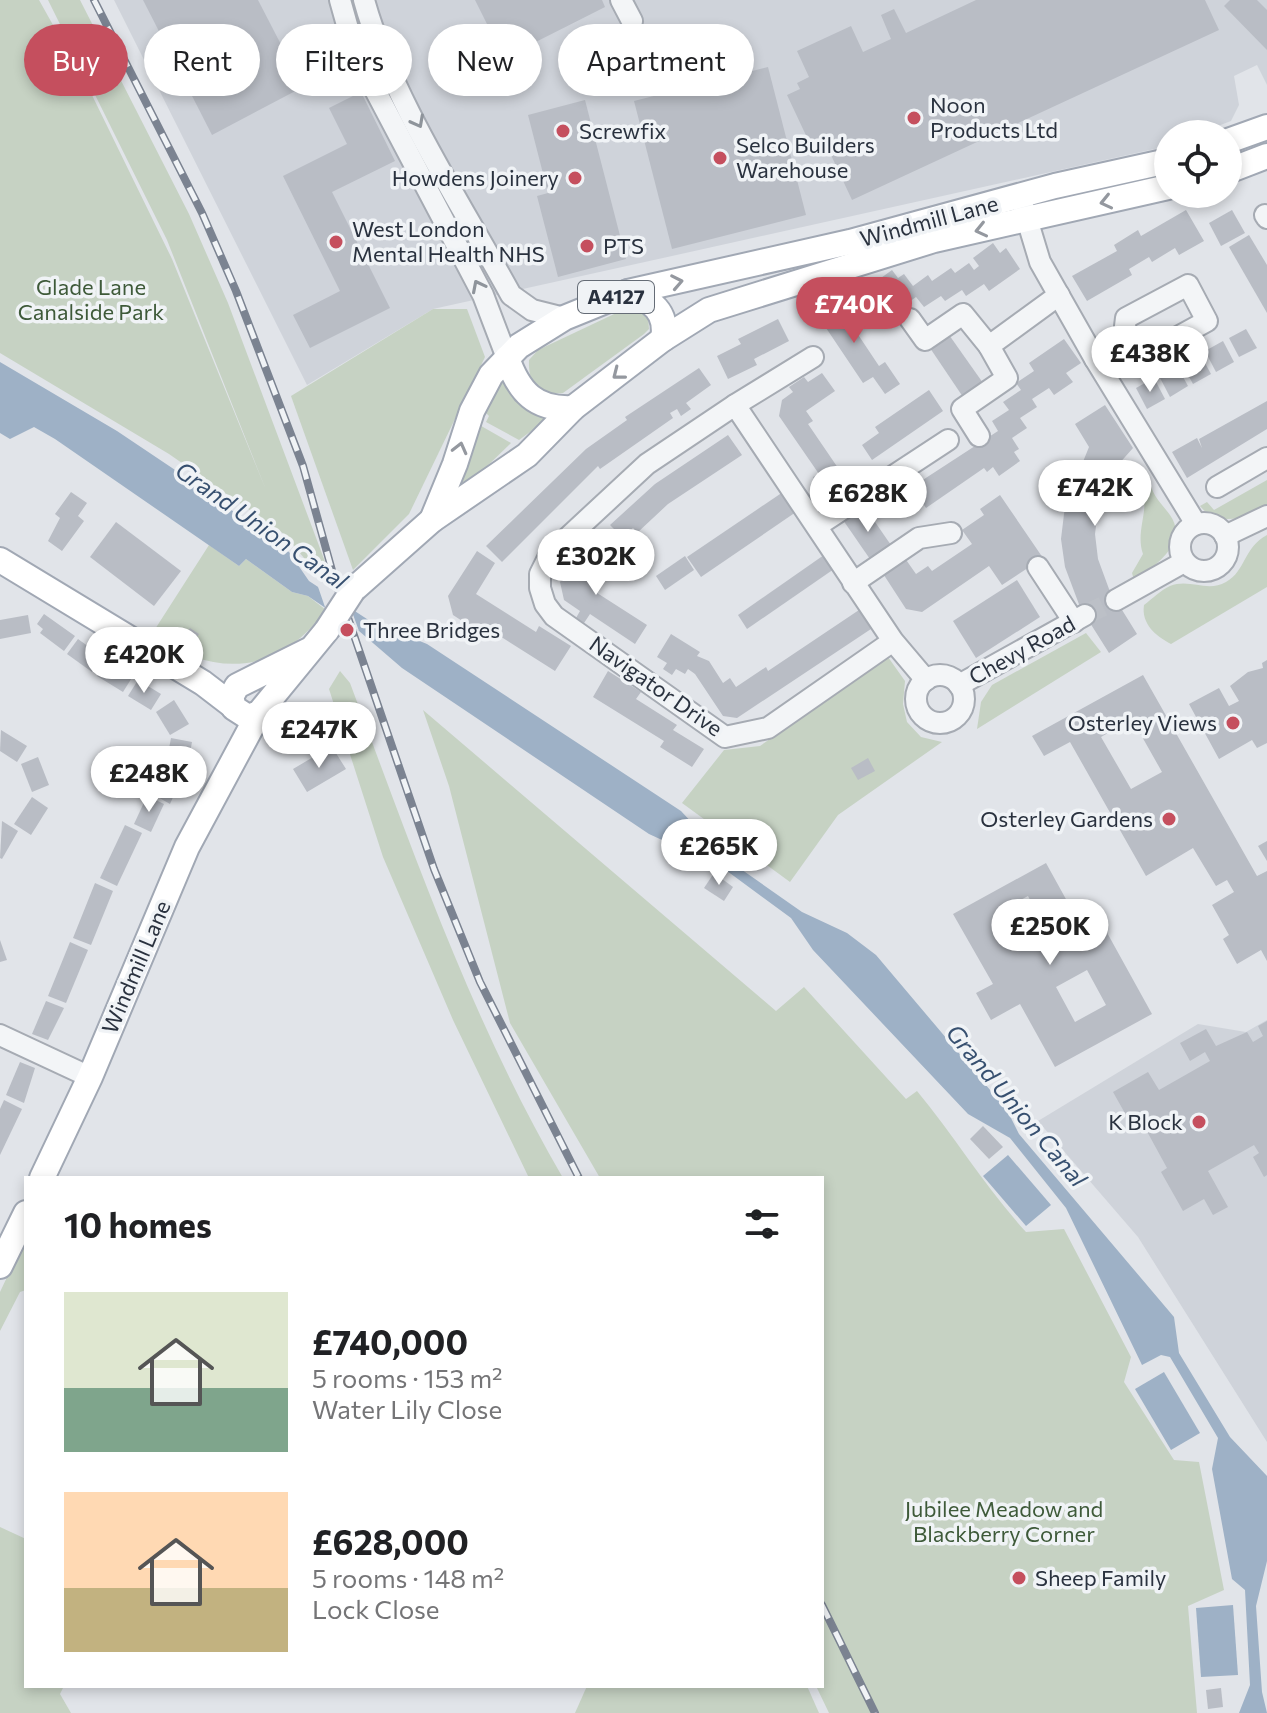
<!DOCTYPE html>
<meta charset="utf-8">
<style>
:root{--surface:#fff;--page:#f2f2f2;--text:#202124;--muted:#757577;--accent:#c54f5e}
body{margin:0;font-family:Commissioner,sans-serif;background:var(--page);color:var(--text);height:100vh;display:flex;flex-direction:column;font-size:30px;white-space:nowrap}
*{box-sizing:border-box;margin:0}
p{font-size:26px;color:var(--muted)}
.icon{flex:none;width:44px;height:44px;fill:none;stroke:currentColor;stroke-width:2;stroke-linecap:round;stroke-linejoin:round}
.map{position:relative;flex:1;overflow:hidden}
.sheet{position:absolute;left:24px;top:1176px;width:800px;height:512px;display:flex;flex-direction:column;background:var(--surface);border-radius:0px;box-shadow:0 4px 12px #0003}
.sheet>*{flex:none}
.banner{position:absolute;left:24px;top:24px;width:800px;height:72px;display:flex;gap:16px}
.controls{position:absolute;left:1154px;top:120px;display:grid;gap:16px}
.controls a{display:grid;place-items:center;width:88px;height:88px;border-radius:50%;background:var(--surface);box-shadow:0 4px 12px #0003;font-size:40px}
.price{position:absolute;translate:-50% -68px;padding:0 18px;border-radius:28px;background:#fff;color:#222;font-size:26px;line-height:52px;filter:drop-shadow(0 2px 4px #0008)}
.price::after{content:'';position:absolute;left:50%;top:48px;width:24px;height:18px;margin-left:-12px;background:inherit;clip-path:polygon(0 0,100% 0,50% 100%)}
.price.active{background:var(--accent);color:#fff}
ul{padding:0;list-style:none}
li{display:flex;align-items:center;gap:24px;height:200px;padding:0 40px}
li span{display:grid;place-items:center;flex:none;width:224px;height:160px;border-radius:0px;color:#555}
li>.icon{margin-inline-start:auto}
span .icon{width:96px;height:96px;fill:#fffc;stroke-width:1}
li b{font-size:34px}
h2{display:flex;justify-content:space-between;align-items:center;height:96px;padding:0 40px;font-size:34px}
.pill{padding:0 28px;border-radius:36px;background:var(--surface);box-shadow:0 4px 12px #0003;font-size:28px;line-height:72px}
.pill.active{background:var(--accent);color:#fff}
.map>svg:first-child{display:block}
</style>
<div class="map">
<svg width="1267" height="1713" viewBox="0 0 1267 1713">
<rect width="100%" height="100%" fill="#e1e4e9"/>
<g fill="#cfd3da">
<polygon points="114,0 1267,0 1267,85 1257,65 1234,76 1239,105 1231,121 1197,134 1168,134 1168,146 433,309 307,385"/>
<polygon points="1267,1020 1267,1442 1138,1237 1038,1121 1198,1024 1246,1032"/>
</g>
<g fill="#c6d2c3">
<polygon points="0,0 39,0 90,91 172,259 266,490 167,240 48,0 80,0 189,214 228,303 333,583 314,570 284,534 169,454 0,353"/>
<path d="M629,307L638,308L648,317L649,329L644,334L563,393C538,395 528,385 529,360L538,350Z"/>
<polygon points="433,309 467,309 485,357 409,514 353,570 291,396"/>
<polygon points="504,379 525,409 549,418 519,440 486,422 489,416 485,412"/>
<polygon points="476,423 511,443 452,500"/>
<path d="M1144,475L1150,477C1149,493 1162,504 1170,515C1190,543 1153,568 1134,580L1132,573L1143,554C1134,529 1154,503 1138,486Z"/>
<path d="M1267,480V507C1247,518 1217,528 1200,506L1207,502L1214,510Z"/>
<path d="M1267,535V587L1171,644C1156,636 1141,624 1144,605C1152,599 1161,590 1170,586C1190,578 1207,593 1226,582C1246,571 1243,548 1267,535Z"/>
<path d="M209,545L239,566L246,559L292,592L308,596L326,610C276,677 217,676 150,637Z"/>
<polygon points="1086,633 1101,652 977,729 981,702 992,685"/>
<polygon points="888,657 905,681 903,704 907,722 921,737 942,742 838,815 790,882 682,803 724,750 760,746"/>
<path d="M340,671L350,683C413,851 472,1022 563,1178H529L453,1020L383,857L329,689Z"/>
<path d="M423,710L776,1011L804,987L906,1099L917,1091C955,1137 986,1188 1026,1232L1064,1229L1131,1357L1124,1382L1174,1460L1199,1462L1224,1590L1188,1606L1197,1713H829L816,1686H822V1178H600L510,1023L449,786Z"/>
<polygon points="26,1237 26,1290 20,1292 0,1331 0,1292"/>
<polygon points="0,1527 26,1539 26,1686 64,1686 60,1694 71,1713 0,1713"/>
<polygon points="587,1686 807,1686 819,1713 575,1713"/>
</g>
<g fill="#9eb1c6">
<polygon points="0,362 117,431 193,482 289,552 309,581 370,621 427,644 681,811 725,858 802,912 847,933 876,955 1007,1110 1019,1134 1174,1317 1179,1353 1230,1437 1267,1476 1267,1561 1256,1606 1262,1692 1267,1713 1239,1713 1250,1685 1245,1590 1232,1579 1212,1469 1218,1438 1170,1357 1161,1355 1142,1365 1066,1208 1010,1138 968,1114 813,950 791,918 723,868 649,834 402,668 359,631 308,596 292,592 246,559 239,566 55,439 34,427 10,439 0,433"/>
<polygon points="1008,1155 1051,1205 1026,1226 983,1176"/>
<polygon points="1164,1372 1200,1433 1171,1450 1135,1389"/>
<polygon points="1233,1605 1238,1675 1201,1677 1196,1608"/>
</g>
<polygon fill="#e1e4e9" points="316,581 354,605 351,609 359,631 326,610"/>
<g fill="#b9bdc5" fill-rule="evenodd">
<polygon points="143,0 258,0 303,87 212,135"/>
<polygon points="475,0 602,0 605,7 504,58"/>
<polygon points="976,0 1205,0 1219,30 852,200 824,140 811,146 787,95 800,89 797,83 809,77 797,51 851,26 863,52 891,39 881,15 894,9 906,33"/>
<polygon points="1230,0 1257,0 1267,10 1267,50 1224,6"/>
<polygon points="768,67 806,215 672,249 634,101"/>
<polygon points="361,92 395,161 332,192 390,308 310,348 293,315 340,291 283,176 347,144 329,108"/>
<polygon points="585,100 626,259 558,277 537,196 548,193 528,115"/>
<polygon points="1186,210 1204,241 1179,255 1175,248 1152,262 1149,257 1129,269 1132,275 1087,301 1072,276 1117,251 1114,245 1138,230 1141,236"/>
<polygon points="1232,210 1245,233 1221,246 1209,223"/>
<polygon points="1249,235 1267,265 1267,313 1229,247"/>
<polygon points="993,243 1000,253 1006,248 1020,269 989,291 984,284 966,296 962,290 945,301 941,296 924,307 916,297 888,317 873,297 880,292 874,283 892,270 898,278 904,274 913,286 928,275 932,281 951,268 955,273 969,263 974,270 979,266 973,258"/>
<polygon points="831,294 879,366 885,362 900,384 885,394 873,377 863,383 812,307"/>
<polygon points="778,319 789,341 754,359 757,365 728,379 717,356 741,344 738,339"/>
<polygon points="1246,329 1257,348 1239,357 1229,338"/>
<polygon points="947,332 983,383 963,397 928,345"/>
<polygon points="1064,339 1081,363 1066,373 1073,382 1054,395 1049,388 1032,399 1037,407 1020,418 1027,428 1012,438 1019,449 1014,452 1020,461 999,476 993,467 987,472 984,468 926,508 912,487 998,431 992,421 1009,410 1003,402 1021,390 1016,383 1034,371 1029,363"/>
<polygon points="1223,341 1234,362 1216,372 1205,351"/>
<polygon points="1200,354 1211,374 1193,384 1182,364"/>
<polygon points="1177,366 1188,386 1170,397 1159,376"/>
<polygon points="699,368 711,385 686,403 691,409 681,416 677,409 670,413 673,418 600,469 598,466 502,562 486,546 586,449 627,420 625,417"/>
<polygon points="822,373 835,391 806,411 813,421 808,424 851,487 830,501 813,477 819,474 779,416 782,400 793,392 789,387 804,377 808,382"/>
<polygon points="1154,378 1165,399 1147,409 1136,388"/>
<polygon points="929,390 943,411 872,460 862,445 879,433 875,427"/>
<polygon points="1267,401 1267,429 1187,478 1172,452 1197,438 1202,448 1199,439"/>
<polygon points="1105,405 1133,448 1117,466 1098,511 1095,534 1098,559 1109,589 1137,634 1109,653 1080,607 1065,567 1061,539 1065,506 1089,447 1075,424"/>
<polygon points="728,435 742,455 668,504 637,533 633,528 623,538 610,525 655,484"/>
<polygon points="71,492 87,503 78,516 84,521 62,551 48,541 60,518 55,514"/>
<polygon points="783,492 796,512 701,577 687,557"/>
<polygon points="1000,495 1043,558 1002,585 989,566 922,612 906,609 880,569 902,554 916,574 928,566 932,571 972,544 962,530 984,515 980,509"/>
<polygon points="864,506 893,548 872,562 843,520"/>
<polygon points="116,522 181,571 154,606 90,557"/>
<polygon points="587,540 602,550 589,570 595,574 589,582 597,587 594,591 647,625 635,644 590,614 584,623 576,618 580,611 564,600 560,582"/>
<polygon points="477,551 495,563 476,594 536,632 539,626 571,646 555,671 481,624 476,630 453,615 448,596"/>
<polygon points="824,555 834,569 747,629 738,615"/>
<polygon points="685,556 694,570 665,590 656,576"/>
<polygon points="1017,580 1040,617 976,658 953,621"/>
<polygon points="862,608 874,627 737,718 723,716 695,674 688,669 685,674 676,669 672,675 663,669 667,663 657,657 671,634 700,652 697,656 709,661 723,683 730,678 736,687 766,667 768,671"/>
<polygon points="44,614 75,636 64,651 40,633 43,629 37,624"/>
<polygon points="28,615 31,633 0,639 0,620"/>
<polygon points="190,628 199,634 193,643 184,638"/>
<polygon points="78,639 103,657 92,672 67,654"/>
<polygon points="107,660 133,676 123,692 97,676"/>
<polygon points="1267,660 1267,743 1257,748 1252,740 1219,759 1189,704 1219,688 1229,706 1239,701 1230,686 1248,672 1263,668 1262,663"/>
<polygon points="608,671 641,692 636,699 677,725 673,730 704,749 692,767 660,747 664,741 593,697"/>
<path d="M1143,675L1257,876L1267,871V961L1261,950L1237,964L1223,939L1229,935L1212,905L1234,892L1227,880L1216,886L1193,848L1146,876L1070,742L1044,756L1032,736ZM1132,719L1162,772L1131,789L1101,737Z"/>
<polygon points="138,680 161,694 151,710 128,696"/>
<polygon points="174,700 189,724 170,735 156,712"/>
<polygon points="1,730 27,746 17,762 0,751"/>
<polygon points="171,738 192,742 187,768 166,764"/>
<polygon points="334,750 346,769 307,792 293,769 320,753 322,757"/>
<polygon points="38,757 49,785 32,792 21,764"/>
<polygon points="868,758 875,771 858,780 851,768"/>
<polygon points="172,766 187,775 177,797 174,795 170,804 156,796"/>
<polygon points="147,796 164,804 151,832 134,824"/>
<polygon points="32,797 48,808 31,835 14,824"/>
<polygon points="2,821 18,831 2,859 0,858"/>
<polygon points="125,825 142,833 117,886 100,878"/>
<polygon points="1267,841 1267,861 1258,846"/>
<path d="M1046,863L1088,939L1105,929L1152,1014L1055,1067L1020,1004L991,1020L976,993L993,984L953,914ZM1028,896L1046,930L1018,945L1000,911ZM1087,970L1106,1005L1075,1022L1056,987Z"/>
<polygon points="714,873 733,887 724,901 704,888"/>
<polygon points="95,883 113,891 91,945 73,938"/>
<polygon points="0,940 7,960 0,962"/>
<polygon points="70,942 88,950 66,1003 48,996"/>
<polygon points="46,1001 64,1008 48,1040 32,1034"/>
<polygon points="1267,1021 1267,1175 1264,1177 1253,1157 1259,1153 1254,1145 1208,1171 1228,1207 1213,1215 1204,1199 1183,1211 1161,1172 1167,1168 1144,1126 1135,1131 1113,1092 1148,1072 1159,1090 1210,1061 1205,1052 1190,1061 1180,1043 1206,1029 1216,1046 1247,1032 1253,1042 1263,1036 1258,1026"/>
<polygon points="20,1062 35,1068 24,1103 6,1095"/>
<polygon points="4,1100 22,1109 0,1155 0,1109"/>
<polygon points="983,1126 1003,1147 989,1159 970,1139"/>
<polygon points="1221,1688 1223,1707 1208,1709 1206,1690"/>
</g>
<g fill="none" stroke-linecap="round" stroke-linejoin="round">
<polyline stroke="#bcc0c7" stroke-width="20" stroke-dasharray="20 10" stroke-linecap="butt" points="1085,615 1116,600"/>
<defs>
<g id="minor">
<polyline points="340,0 354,50 483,295 507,358"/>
<path d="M364,0C390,96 463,207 511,295L532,310L564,318"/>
<polyline points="621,0 632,21"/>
<polyline points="1020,196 1040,262 1095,359 1196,524"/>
<polyline points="1265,215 1267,218"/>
<polyline points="910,319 925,340 963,314 989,346"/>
<polyline points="1095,359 1123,343 1126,318 1188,285 1207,321 1145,355 1123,343"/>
<polyline points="735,405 813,357"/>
<polyline points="979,436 962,409 1007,378 989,346 1059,295"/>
<polyline points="1217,487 1267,458"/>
<circle cx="1204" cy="547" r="24"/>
<polyline points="817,526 948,440"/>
<polyline points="1225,536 1267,516"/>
<polyline points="1038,567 1074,622"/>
<polyline points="853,583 919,538 951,533"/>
<polyline points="1116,600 1184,562"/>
<polyline points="893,641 768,728 725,737 554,616 545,604 540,588 540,574 550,554 647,464 735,405 893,641 926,680"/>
<circle cx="940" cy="699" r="24"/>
<polyline points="959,685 1085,615"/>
<polyline points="0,1035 90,1077"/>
</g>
<g id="major">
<polyline points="1228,141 1267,127"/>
<polyline points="1228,171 1267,156"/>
<path d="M628,292C652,300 668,312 663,339"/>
<path d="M507,358C519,392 535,410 573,408"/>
<polyline points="432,520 455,464 472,411 491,375 519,346 564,318 628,292 850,242 1055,186 1168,161"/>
<polyline points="0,560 203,683 233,706"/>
<polyline points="353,590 432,520 527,455 573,408 663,339 709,310 934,240 1168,187"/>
<polyline points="309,650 237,686 231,697 234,708 248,717 259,713 327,630"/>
<polyline points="42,1178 90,1077 187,847 259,713"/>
<polyline points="0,1266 26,1213"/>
</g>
</defs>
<use href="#minor" stroke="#a6abb3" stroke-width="24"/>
<use href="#major" stroke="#a1a8b4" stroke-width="28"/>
<use href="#minor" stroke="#f3f5f7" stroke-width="20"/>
<use href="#major" stroke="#fff" stroke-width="24"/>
<defs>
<g id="rail">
<polyline points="94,0 202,213 236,291 303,466 333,574 434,869 480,982 579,1178"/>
<polyline points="822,1605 875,1713"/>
</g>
</defs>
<use href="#rail" stroke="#7b8391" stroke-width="8"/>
<use href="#rail" stroke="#f0f3f6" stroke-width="5" stroke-dasharray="15" stroke-linecap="butt"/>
<defs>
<polyline id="major-bridge" points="327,630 353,590"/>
</defs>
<use href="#major-bridge" stroke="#a1a8b4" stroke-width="28" stroke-linecap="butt"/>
<use href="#major-bridge" stroke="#fff" stroke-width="24"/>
</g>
<defs><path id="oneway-chevron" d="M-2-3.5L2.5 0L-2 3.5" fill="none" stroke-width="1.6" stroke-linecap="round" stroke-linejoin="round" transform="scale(2)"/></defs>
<g stroke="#8e949b">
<use href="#oneway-chevron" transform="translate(418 122) rotate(62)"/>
<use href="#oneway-chevron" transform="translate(478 286) rotate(-117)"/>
</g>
<g stroke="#94989f">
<use href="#oneway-chevron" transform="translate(1106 202) rotate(167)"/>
<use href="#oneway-chevron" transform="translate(981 230) rotate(167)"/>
<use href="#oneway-chevron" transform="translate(677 282) rotate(-11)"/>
<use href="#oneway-chevron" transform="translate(618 374) rotate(142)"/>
<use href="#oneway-chevron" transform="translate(460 448) rotate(-76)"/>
</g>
<g fill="#c54f5e" stroke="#f0f3f6" stroke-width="3">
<circle cx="914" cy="118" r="8"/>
<circle cx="563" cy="131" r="8"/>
<circle cx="720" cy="158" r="8"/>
<circle cx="575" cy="178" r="8"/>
<circle cx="336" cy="242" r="8"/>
<circle cx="587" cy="246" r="8"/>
<circle cx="347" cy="630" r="8"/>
<circle cx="1233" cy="723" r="8"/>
<circle cx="1169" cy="819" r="8"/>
<circle cx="1199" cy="1122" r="8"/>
<circle cx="1019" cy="1578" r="8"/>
</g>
<g text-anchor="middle" stroke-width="7" stroke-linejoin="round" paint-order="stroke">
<rect fill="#f0f3f6" stroke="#656c76" stroke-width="2" x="578" y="281" width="76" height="32" rx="6"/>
<g font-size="20" font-weight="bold" fill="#2a323f">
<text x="616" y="304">A4127</text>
</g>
<g font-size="22" fill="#2a323f" stroke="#f0f3f6" text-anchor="start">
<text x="930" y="113">Noon<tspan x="930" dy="25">Products Ltd</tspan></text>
<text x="579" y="139">Screwfix</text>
<text x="736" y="153">Selco Builders<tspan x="736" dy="25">Warehouse</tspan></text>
<text x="559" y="186" text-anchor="end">Howdens Joinery</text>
<text x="352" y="237">West London<tspan x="352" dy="25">Mental Health NHS</tspan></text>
<text x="603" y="254">PTS</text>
<text x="363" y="638">Three Bridges</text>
<text x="1217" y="731" text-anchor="end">Osterley Views</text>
<text x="1153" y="827" text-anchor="end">Osterley Gardens</text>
<text x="1183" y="1130" text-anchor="end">K Block</text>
<text x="1035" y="1586">Sheep Family</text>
</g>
<g font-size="22" fill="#2a323f" stroke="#f0f3f6">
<text transform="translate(929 221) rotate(-15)" y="8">Windmill Lane</text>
<text transform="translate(1022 650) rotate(-29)" y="8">Chevy Road</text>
<text transform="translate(656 686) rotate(35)" y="8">Navigator Drive</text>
<text transform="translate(136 967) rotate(-67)" y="8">Windmill Lane</text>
</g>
<g font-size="22" fill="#3e5a39" stroke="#f0f3f6">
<text x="91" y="295">Glade Lane<tspan x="91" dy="25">Canalside Park</tspan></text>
<text x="1004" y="1517">Jubilee Meadow and<tspan x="1004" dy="25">Blackberry Corner</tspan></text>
</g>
<g font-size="24" font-style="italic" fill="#375070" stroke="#f0f3f6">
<text transform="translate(261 526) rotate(35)" y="8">Grand Union Canal</text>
<text transform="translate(1016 1106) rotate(50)" y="8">Grand Union Canal</text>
</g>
</g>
</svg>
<div class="controls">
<a><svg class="icon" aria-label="locate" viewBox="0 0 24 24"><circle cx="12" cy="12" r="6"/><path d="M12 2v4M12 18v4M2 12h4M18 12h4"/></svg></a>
</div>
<b class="price active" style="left:854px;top:345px">£740K</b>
<b class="price" style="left:1150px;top:394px">£438K</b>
<b class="price" style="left:1095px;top:528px">£742K</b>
<b class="price" style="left:868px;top:534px">£628K</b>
<b class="price" style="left:596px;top:597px">£302K</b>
<b class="price" style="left:144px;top:695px">£420K</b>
<b class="price" style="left:319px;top:770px">£247K</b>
<b class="price" style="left:149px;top:814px">£248K</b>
<b class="price" style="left:719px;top:887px">£265K</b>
<b class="price" style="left:1050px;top:967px">£250K</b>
<div class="banner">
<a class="pill active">Buy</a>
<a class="pill">Rent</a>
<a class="pill">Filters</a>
<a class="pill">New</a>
<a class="pill">Apartment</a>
</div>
<section class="sheet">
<h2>10 homes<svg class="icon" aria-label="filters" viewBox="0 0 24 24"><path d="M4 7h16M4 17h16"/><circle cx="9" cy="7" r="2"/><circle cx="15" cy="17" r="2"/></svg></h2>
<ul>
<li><span style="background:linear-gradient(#dfe7d0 60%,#7fa58c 0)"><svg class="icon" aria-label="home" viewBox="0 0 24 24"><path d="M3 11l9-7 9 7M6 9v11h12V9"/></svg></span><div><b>£740,000</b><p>5 rooms · 153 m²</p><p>Water Lily Close</p></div></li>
<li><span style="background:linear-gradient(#ffd9b3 60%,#c2b280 0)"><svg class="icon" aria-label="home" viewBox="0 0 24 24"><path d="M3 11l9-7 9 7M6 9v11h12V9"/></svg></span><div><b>£628,000</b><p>5 rooms · 148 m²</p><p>Lock Close</p></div></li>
</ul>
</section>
</div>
